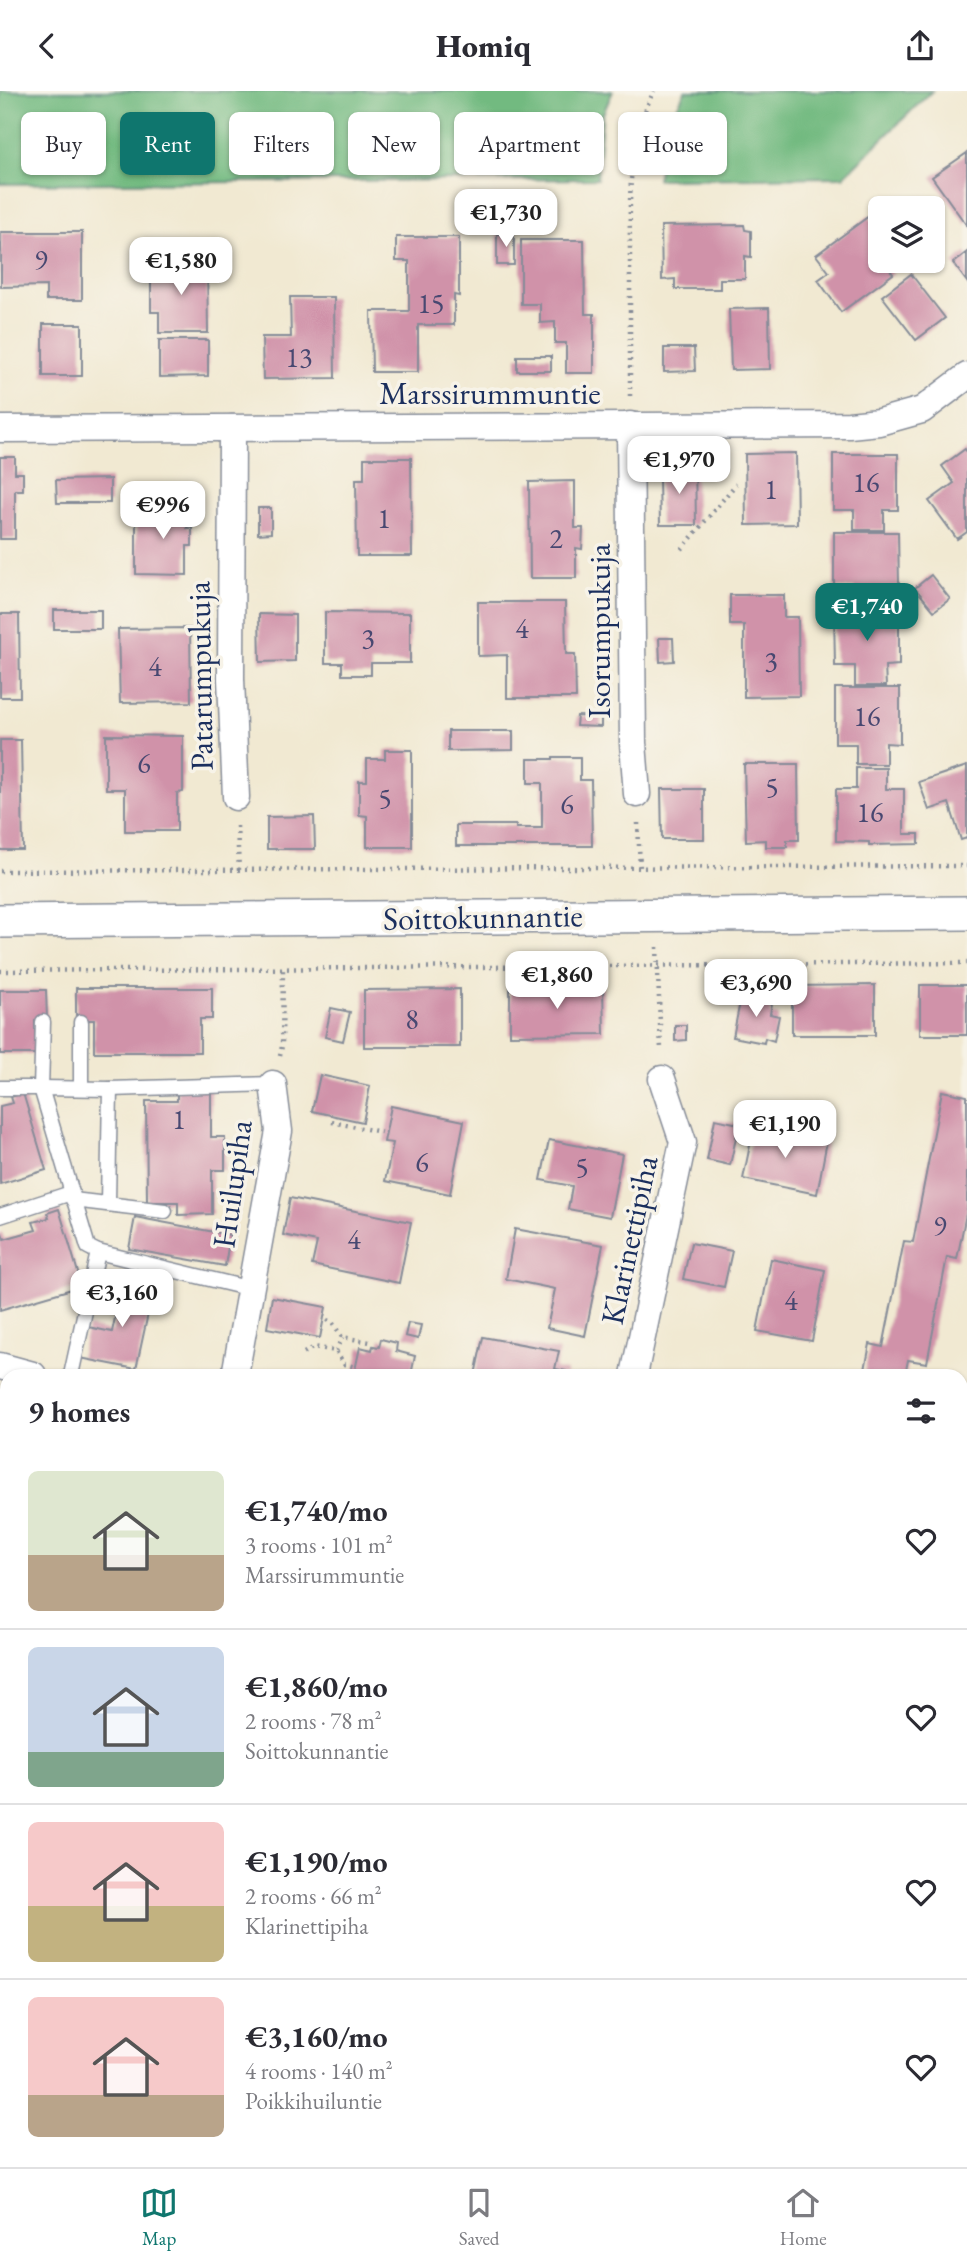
<!DOCTYPE html>
<meta charset="utf-8">
<style>
:root{--surface:#fff;--page:#f7f7f7;--text:#2b2b33;--muted:#7c7c81;--line:#e1e1e2;--accent:#0f766e}
body{margin:0;font-family:"EB Garamond",serif;background:var(--page);color:var(--text);height:100vh;display:flex;flex-direction:column;font-size:26px;white-space:nowrap}
*{box-sizing:border-box;margin:0}
p{font-size:23px;color:var(--muted)}
.icon{flex:none;width:38px;height:38px;fill:none;stroke:currentColor;stroke-width:2;stroke-linecap:round;stroke-linejoin:round}
.map{position:relative;flex:1;overflow:hidden}
.details{position:absolute;left:0px;top:1278px;width:968px;height:800px;display:flex;flex-direction:column;background:var(--surface);border-radius:21px 21px 0 0;box-shadow:0 2px 5px #0004}
.details>*{flex:none}
.banner{position:absolute;left:21px;top:21px;width:926px;height:63px;display:flex;gap:14px}
.fabs{position:absolute;left:868px;top:105px;display:grid;gap:14px}
.fabs a{display:grid;place-items:center;width:77px;height:77px;border-radius:10px;background:var(--surface);box-shadow:0 2px 5px #0004;font-size:35px}
.price{position:absolute;translate:-50% -60px;padding:0 16px;border-radius:14px;background:#fff;color:#222;font-size:23px;line-height:46px;filter:drop-shadow(0 2px 4px #0008)}
.price::after{content:'';position:absolute;left:50%;top:42px;width:21px;height:16px;margin-left:-10px;background:inherit;clip-path:polygon(0 0,100% 0,50% 100%)}
.price.selected{background:var(--accent);color:#fff}
ul{padding:0;list-style:none}
li{display:flex;align-items:center;gap:21px;height:175px;padding:0 28px}
li+li{border-top:2px solid var(--line)}
li span{display:grid;place-items:center;flex:none;width:196px;height:140px;border-radius:10px;color:#555}
li>.icon{margin-inline-start:auto}
span .icon{width:84px;height:84px;fill:#fffc;stroke-width:1}
li b{font-size:30px}
h2{display:flex;justify-content:space-between;align-items:center;height:84px;padding:0 28px;font-size:30px}
.pill{padding:0 24px;border-radius:10px;background:var(--surface);box-shadow:0 2px 5px #0004;font-size:24px;line-height:63px}
.pill.selected{background:var(--accent);color:#fff}
header{display:flex;justify-content:space-between;align-items:center;height:91px;padding:0 28px;background:var(--surface);font-size:32px;font-weight:800}
.tab-bar{display:flex;justify-content:space-around;align-items:center;height:98px;border-top:2px solid var(--line);background:var(--surface);font-size:19px;color:var(--muted)}
.tab-bar a{display:grid;justify-items:center;gap:4px}
.tab-bar .selected{color:var(--accent)}
.map>svg:first-child{display:block}
</style>
<header><svg class="icon" aria-label="back" viewBox="0 0 24 24"><path d="M15 5l-7 7 7 7"/></svg>Homiq<svg class="icon" aria-label="share" viewBox="0 0 24 24"><path d="M12 15V3M7 8l5-5 5 5M5 13v7h14v-7"/></svg></header>
<div class="map">
<svg width="967" height="2076" viewBox="0 0 967 2076">
<rect width="100%" height="100%" fill="#f7f3e8"/>
<filter id="ink" filterUnits="userSpaceOnUse"><feTurbulence type="fractalNoise" baseFrequency=".0143" numOctaves="2"/><feDisplacementMap in="SourceGraphic" scale="14" xChannelSelector="R" yChannelSelector="G"/><feConvolveMatrix kernelMatrix="1 2 1 2 8 2 1 2 1" color-interpolation-filters="sRGB"/></filter>
<filter id="wash" filterUnits="userSpaceOnUse"><feTurbulence type="fractalNoise" baseFrequency=".00686" numOctaves="4" result="noise"/><feDisplacementMap in="SourceGraphic" scale="28" xChannelSelector="R" yChannelSelector="G"/><feGaussianBlur stdDeviation="1.57" result="paint"/><feColorMatrix in="noise" values="0 0 0 0 0 0 0 0 0 0 0 0 0 0 0 0 0 1.4 0 .05"/><feComposite in="paint" operator="in"/></filter>
<g filter="url(#wash)">
<rect width="100%" height="100%" fill="#f1e9d2"/>
<polygon fill="#8dda97" stroke="#54847a" stroke-width="2" points="0,1512 7,1514 7,1627 0,1626"/>
<g fill="#72ba80" stroke="#46746f" stroke-width="2">
<polygon points="0,0 613,0 602,25 597,88 0,93"/>
<polygon points="685,0 932,0 843,86 657,88 669,33"/>
<polygon points="0,1661 7,1661 7,2070 961,2070 961,2062 967,2076 0,2076"/>
<polygon points="961,1751 967,1753 967,1969 961,1961"/>
</g>
<g id="blocks">
<g fill="#d092a9">
<polygon points="967,62 967,135 932,86"/>
<polygon points="869,125 880,141 880,170 896,170 888,176 893,183 841,221 818,189 829,181 816,164"/>
<polygon points="744,134 745,139 751,140 751,166 745,165 745,188 720,188 720,198 675,198 675,188 662,189 661,135"/>
<polygon points="1,141 82,141 82,209 46,209 46,195 1,196"/>
<rect x="497" y="143" width="17" height="31"/>
<polygon points="396,146 459,146 459,205 454,204 454,234 418,234 418,281 372,281 371,220 409,220 409,170 396,170"/>
<polygon points="521,149 584,149 585,223 594,223 594,282 566,282 566,252 555,252 555,231 540,232 540,213 521,213"/>
<polygon points="967,161 967,191 953,172"/>
<polygon points="207,170 208,242 159,242 159,221 151,221 151,186 158,186 158,171"/>
<polygon points="911,183 945,227 916,249 882,205"/>
<polygon points="290,206 334,206 335,287 263,288 262,246 291,246"/>
<polygon points="769,217 770,278 731,279 729,218"/>
<rect x="43" y="233" width="39" height="52"/>
<polygon points="159,249 208,249 208,285 159,286"/>
<polygon points="664,257 694,257 695,280 664,281"/>
<rect x="517" y="265" width="34" height="15"/>
<polygon points="965,358 967,361 967,441 957,448 929,410 954,392 942,375"/>
<polygon points="796,362 797,433 746,434 745,363"/>
<polygon points="833,363 898,363 898,419 884,419 884,439 854,439 854,419 833,419"/>
<polygon points="683,364 695,364 696,434 660,434 659,387 683,386"/>
<polygon points="0,366 15,366 15,382 23,382 23,399 15,399 15,448 0,448"/>
<polygon points="364,367 411,367 412,465 357,465 356,388 364,388"/>
<polygon points="110,388 110,412 57,412 56,389"/>
<polygon points="575,390 575,437 583,437 582,458 576,457 576,487 530,487 529,391"/>
<polygon points="141,416 187,416 187,437 192,437 192,455 187,455 187,484 136,483 136,425 141,426"/>
<polygon points="258,417 271,417 271,442 258,443"/>
<polygon points="834,441 898,441 899,496 885,497 885,517 855,517 855,497 834,497"/>
<polygon points="931,484 950,508 934,520 915,497"/>
<polygon points="730,504 784,504 784,526 798,526 799,605 744,606 744,534 730,534"/>
<polygon points="478,511 565,511 566,563 575,563 576,607 507,607 507,564 478,565"/>
<rect x="54" y="519" width="47" height="19"/>
<polygon points="834,519 899,519 899,574 885,575 886,595 855,595 855,575 835,575"/>
<polygon points="325,521 410,522 410,572 371,572 371,584 342,584 342,572 325,572"/>
<polygon points="0,523 19,523 20,606 0,606"/>
<polygon points="259,523 295,524 295,570 260,571"/>
<polygon points="190,537 191,611 120,612 118,538"/>
<polygon points="659,547 673,547 674,570 660,571"/>
<polygon points="835,597 900,597 900,653 886,652 886,673 856,673 856,653 835,653"/>
<polygon points="577,625 601,626 601,636 576,635"/>
<polygon points="448,640 513,640 513,659 448,660"/>
<polygon points="106,644 183,645 183,701 177,702 177,740 125,740 125,698 106,698"/>
<polygon points="0,649 21,649 23,759 0,759"/>
<polygon points="385,659 412,659 412,756 367,756 367,725 359,724 359,690 367,690 367,668 385,668"/>
<polygon points="553,666 580,666 580,689 591,689 592,755 456,755 456,734 516,734 516,737 542,737 542,692 528,692 528,668 553,668"/>
<polygon points="744,673 798,673 799,749 787,749 787,756 766,756 766,749 746,750"/>
<polygon points="967,675 967,747 961,749 949,712 929,719 919,691"/>
<polygon points="856,677 886,677 886,698 904,698 904,743 919,743 919,753 869,754 869,751 836,750 836,698 856,698"/>
<polygon points="661,698 704,698 704,748 662,748"/>
<polygon points="314,725 315,758 267,758 267,726"/>
<polygon points="875,894 875,944 792,944 792,895"/>
<rect x="920" y="894" width="47" height="50"/>
<polygon points="510,896 603,896 604,943 510,944"/>
<polygon points="76,897 212,897 212,928 200,928 200,961 94,961 94,929 76,929"/>
<polygon points="460,898 460,956 364,956 364,899"/>
<polygon points="0,899 46,899 47,929 35,929 35,963 0,963"/>
<polygon points="742,901 773,907 770,923 779,925 774,950 765,947 764,952 733,946"/>
<polygon points="331,917 350,921 343,950 325,946"/>
<polygon points="675,934 686,934 686,949 675,950"/>
<polygon points="320,984 370,995 363,1031 312,1020"/>
<polygon points="177,998 211,998 211,1046 225,1046 225,1079 212,1079 212,1123 178,1124 178,1111 147,1111 146,1010 177,1010"/>
<polygon points="942,1000 967,1005 967,1118 957,1168 947,1166 927,1272 908,1269 905,1284 864,1284 870,1253 883,1256 904,1150 913,1151"/>
<polygon points="23,1002 46,1079 0,1093 0,1015 13,1012 11,1006"/>
<polygon points="391,1015 464,1030 450,1103 385,1090 393,1052 384,1051"/>
<polygon points="715,1028 739,1033 730,1074 707,1069"/>
<polygon points="754,1035 827,1050 817,1103 743,1088"/>
<polygon points="549,1049 622,1063 610,1126 568,1118 572,1095 541,1089"/>
<polygon points="290,1107 411,1131 399,1192 312,1174 317,1151 283,1144"/>
<polygon points="59,1118 82,1195 0,1219 0,1142 2,1142 4,1148 36,1139 33,1131 49,1127 47,1122"/>
<polygon points="135,1126 230,1144 225,1175 129,1158"/>
<polygon points="515,1138 603,1154 585,1245 547,1237 555,1198 506,1188"/>
<polygon points="691,1152 732,1160 724,1196 683,1188"/>
<polygon points="771,1168 825,1179 812,1250 757,1240"/>
<polygon points="123,1189 154,1195 136,1278 80,1267 88,1236 112,1241"/>
<polygon points="272,1206 326,1216 320,1247 267,1237"/>
<polygon points="408,1232 421,1234 418,1248 405,1245"/>
<polygon points="483,1246 559,1260 555,1278 566,1280 566,1284 475,1284"/>
<polygon points="381,1248 397,1252 396,1260 415,1265 411,1284 354,1284 360,1256 372,1259 373,1255 379,1256"/>
<polygon points="0,1329 7,1330 7,1350 0,1348"/>
<polygon points="961,1365 967,1367 967,1412 961,1410"/>
<polygon points="0,1389 7,1390 7,1464 0,1463"/>
</g>
</g>
</g>
<g filter="url(#ink)">
<use href="#blocks" fill-opacity="0" stroke="#868c98" stroke-width="2"/>
<g fill="none" stroke-linecap="round" stroke-linejoin="round">
<defs>
<g id="service">
<polyline points="0,997 41,997 43,931"/>
<polyline points="81,997 81,931"/>
<polyline points="73,1109 165,1120"/>
<polyline points="108,1112 110,998"/>
<polyline points="0,1125 71,1102"/>
<polyline points="251,1198 98,1161 88,1156 41,997 110,998 273,993"/>
<polyline points="71,1284 98,1161"/>
</g>
<g id="minor">
<polyline points="630,334 633,652 637,703"/>
<polyline points="232,337 231,588 236,706"/>
<polyline points="0,338 849,334 879,331 922,319 967,285"/>
<polyline points="0,1275 33,1284"/>
<polyline points="235,1284 279,1040 273,993"/>
<polyline points="634,1284 683,1051 662,988"/>
<polyline points="961,1472 967,1473"/>
</g>
<polyline id="tertiary" points="0,830 967,822"/>
</defs>
<use href="#service" stroke="#868c98" stroke-width="17"/>
<use href="#minor" stroke="#868c98" stroke-width="29"/>
<use href="#tertiary" stroke="#868c98" stroke-width="36"/>
<g stroke="#868c98" stroke-width="4.5" stroke-dasharray="2 5" stroke-linecap="butt">
<path d="M630,305C630,260 630,215 630,170C630,110 626,55 654,0"/>
<polyline points="682,458 736,393"/>
<polyline points="638,732 640,777"/>
<polyline points="237,735 239,779"/>
<polyline points="0,780 967,775"/>
<polyline points="657,856 661,959"/>
<polyline points="0,880 967,872"/>
<polyline points="280,965 282,955 283,878"/>
<polyline points="332,1031 381,1041"/>
<polyline points="327,1229 332,1231 342,1246 370,1251"/>
<polyline points="336,1260 342,1246"/>
<polyline points="304,1262 314,1256 336,1260 344,1273 356,1276"/>
<polyline points="0,1636 7,1637"/>
<polyline points="961,1999 967,2006"/>
</g>
<use href="#service" stroke="#fff" stroke-width="14"/>
<use href="#minor" stroke="#fff" stroke-width="26"/>
<use href="#tertiary" stroke="#fff" stroke-width="33"/>
</g>
</g>
<g text-anchor="middle" stroke-width="7" stroke-linejoin="round" paint-order="stroke">
<g font-size="28" fill="#484871">
<text x="41" y="178">9</text>
<text x="431" y="222">15</text>
<text x="299" y="276">13</text>
<text x="866" y="401">16</text>
<text x="771" y="408">1</text>
<text x="384" y="437">1</text>
<text x="556" y="457">2</text>
<text x="522" y="547">4</text>
<text x="368" y="557">3</text>
<text x="771" y="580">3</text>
<text x="155" y="585">4</text>
<text x="867" y="635">16</text>
<text x="144" y="682">6</text>
<text x="772" y="706">5</text>
<text x="385" y="717">5</text>
<text x="567" y="723">6</text>
<text x="870" y="731">16</text>
<text x="412" y="938">8</text>
<text x="179" y="1038">1</text>
<text x="422" y="1081">6</text>
<text x="582" y="1086">5</text>
<text x="940" y="1144">9</text>
<text x="354" y="1158">4</text>
<text x="791" y="1219">4</text>
</g>
<g font-size="32" fill="#1b2f5e" stroke="#f7f3e8">
<text x="490" y="313">Marssirummuntie</text>
<text transform="translate(599 540) rotate(-90)" y="11">Isorumpukuja</text>
<text transform="translate(200 585) rotate(-91)" y="11">Patarumpukuja</text>
<text transform="translate(483 826) rotate(-1)" y="11">Soittokunnantie</text>
<text transform="translate(232 1093) rotate(-82)" y="11">Huilupiha</text>
<text transform="translate(629 1149) rotate(-78)" y="11">Klarinettipiha</text>
</g>
</g>
</svg>
<div class="fabs">
<a><svg class="icon" aria-label="layers" viewBox="0 0 24 24"><path d="M12 4l9 5-9 5-9-5zM3 14l9 5 9-5"/></svg></a>
</div>
<b class="price" style="left:506px;top:158px">€1,730</b>
<b class="price" style="left:181px;top:206px">€1,580</b>
<b class="price" style="left:679px;top:405px">€1,970</b>
<b class="price" style="left:163px;top:450px">€996</b>
<b class="price selected" style="left:867px;top:552px">€1,740</b>
<b class="price" style="left:557px;top:920px">€1,860</b>
<b class="price" style="left:756px;top:928px">€3,690</b>
<b class="price" style="left:785px;top:1069px">€1,190</b>
<b class="price" style="left:122px;top:1238px">€3,160</b>
<div class="banner">
<a class="pill">Buy</a>
<a class="pill selected">Rent</a>
<a class="pill">Filters</a>
<a class="pill">New</a>
<a class="pill">Apartment</a>
<a class="pill">House</a>
</div>
<section class="details">
<h2>9 homes<svg class="icon" aria-label="filters" viewBox="0 0 24 24"><path d="M4 7h16M4 17h16"/><circle cx="9" cy="7" r="2"/><circle cx="15" cy="17" r="2"/></svg></h2>
<ul>
<li><span style="background:linear-gradient(#dfe7d0 60%,#b9a48a 0)"><svg class="icon" aria-label="home" viewBox="0 0 24 24"><path d="M3 11l9-7 9 7M6 9v11h12V9"/></svg></span><div><b>€1,740/mo</b><p>3 rooms · 101 m²</p><p>Marssirummuntie</p></div><svg class="icon" aria-label="heart" viewBox="0 0 24 24"><path d="M12 20l-8-8c-3-5 5-10 8-4 3-6 11-1 8 4z"/></svg></li>
<li><span style="background:linear-gradient(#c9d6e8 75%,#7fa58c 0)"><svg class="icon" aria-label="home" viewBox="0 0 24 24"><path d="M3 11l9-7 9 7M6 9v11h12V9"/></svg></span><div><b>€1,860/mo</b><p>2 rooms · 78 m²</p><p>Soittokunnantie</p></div><svg class="icon" aria-label="heart" viewBox="0 0 24 24"><path d="M12 20l-8-8c-3-5 5-10 8-4 3-6 11-1 8 4z"/></svg></li>
<li><span style="background:linear-gradient(#f6c9c9 60%,#c2b280 0)"><svg class="icon" aria-label="home" viewBox="0 0 24 24"><path d="M3 11l9-7 9 7M6 9v11h12V9"/></svg></span><div><b>€1,190/mo</b><p>2 rooms · 66 m²</p><p>Klarinettipiha</p></div><svg class="icon" aria-label="heart" viewBox="0 0 24 24"><path d="M12 20l-8-8c-3-5 5-10 8-4 3-6 11-1 8 4z"/></svg></li>
<li><span style="background:linear-gradient(#f6c9c9 70%,#b9a48a 0)"><svg class="icon" aria-label="home" viewBox="0 0 24 24"><path d="M3 11l9-7 9 7M6 9v11h12V9"/></svg></span><div><b>€3,160/mo</b><p>4 rooms · 140 m²</p><p>Poikkihuiluntie</p></div><svg class="icon" aria-label="heart" viewBox="0 0 24 24"><path d="M12 20l-8-8c-3-5 5-10 8-4 3-6 11-1 8 4z"/></svg></li>
</ul>
</section>
</div>
<nav class="tab-bar">
<a class="selected"><svg class="icon" aria-label="map" viewBox="0 0 24 24"><path d="M3 6l6-2 6 2 6-2v14l-6 2-6-2-6 2zM9 4v14M15 6v14"/></svg>Map</a>
<a><svg class="icon" aria-label="saved" viewBox="0 0 24 24"><path d="M7 4h10v16l-5-4-5 4z"/></svg>Saved</a>
<a><svg class="icon" aria-label="home" viewBox="0 0 24 24"><path d="M3 11l9-7 9 7M6 9v11h12V9"/></svg>Home</a>
</nav>
